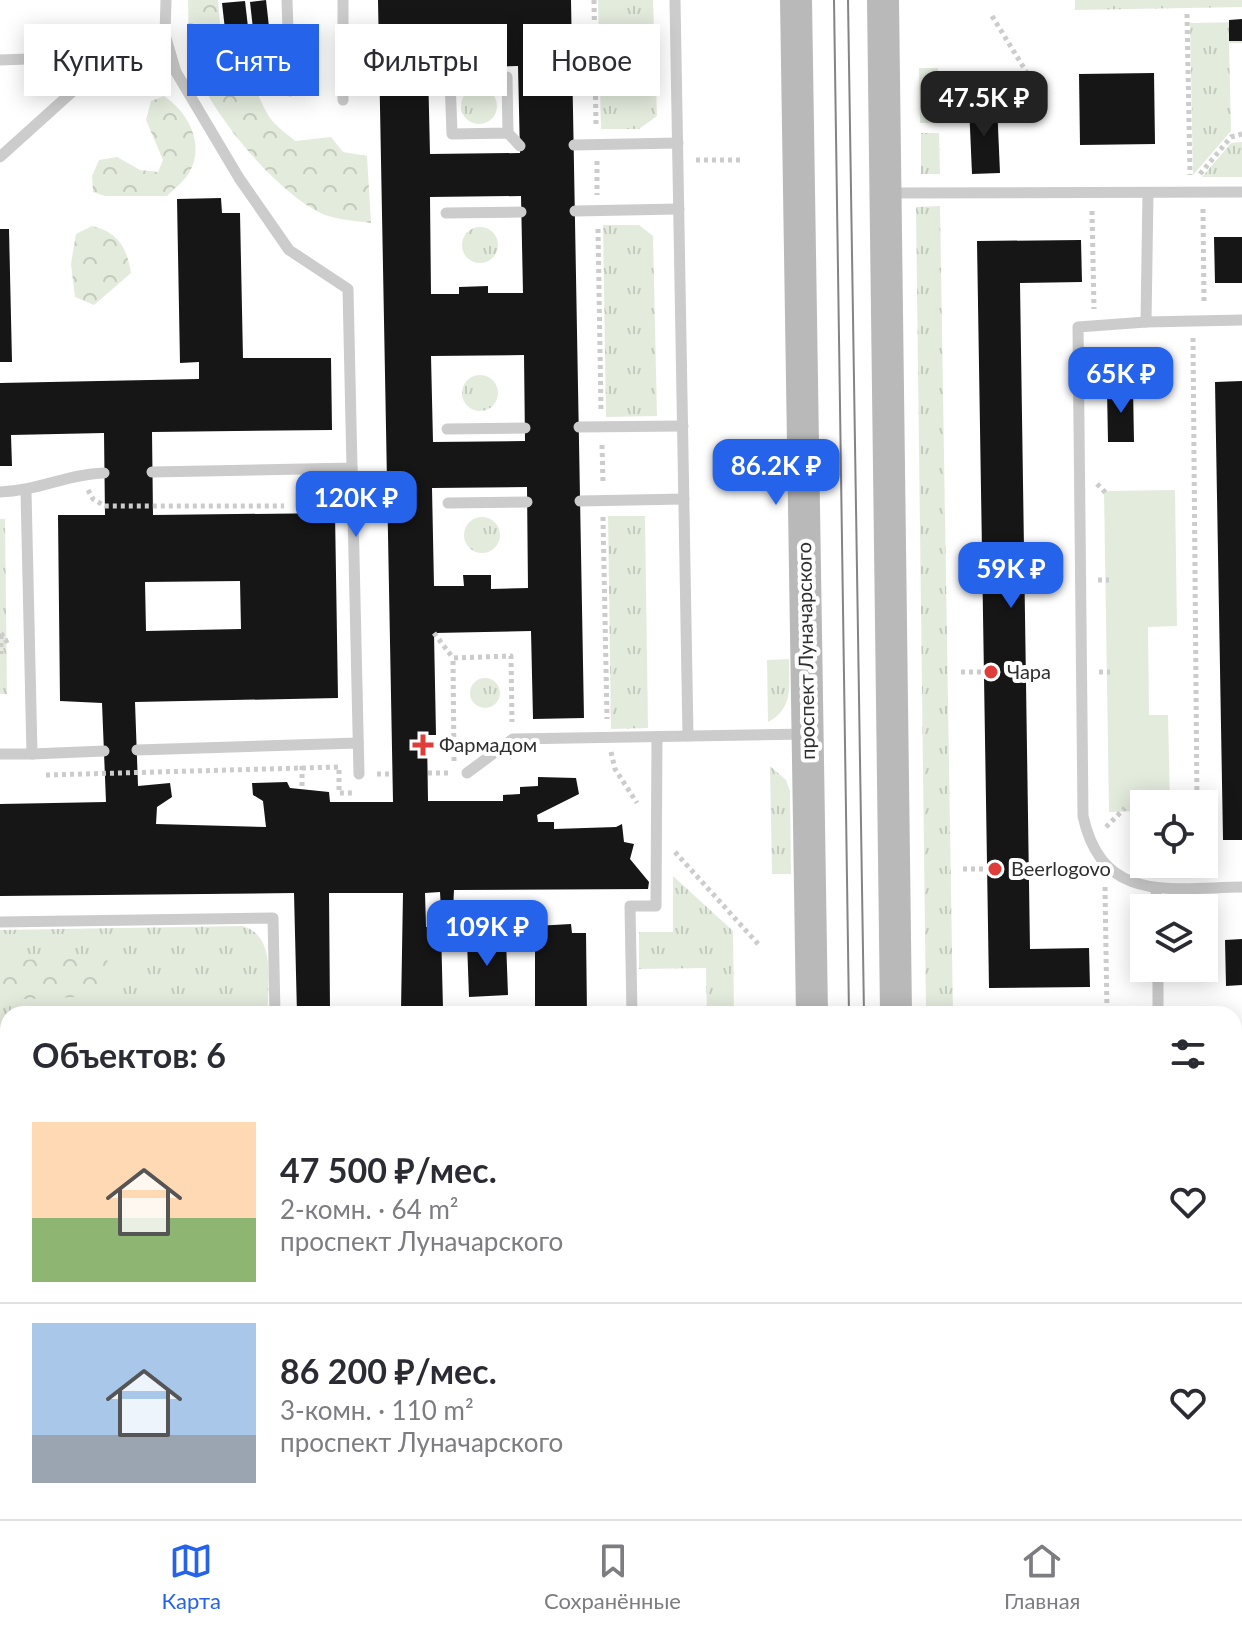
<!DOCTYPE html>
<html lang="ru">
<meta charset="utf-8">
<style>
:root{--surface:#fff;--page:#f7f7f7;--text:#2b2b33;--muted:#7c7c81;--line:#e1e1e2;--accent:#2563eb}
body{margin:0;font-family:Lato,sans-serif;background:var(--page);color:var(--text);height:100vh;display:flex;flex-direction:column;font-size:30px;white-space:nowrap}
*{box-sizing:border-box;margin:0}
p{font-size:26px;color:var(--muted)}
.icon{flex:none;width:44px;height:44px;fill:none;stroke:currentColor;stroke-width:2;stroke-linecap:round;stroke-linejoin:round}
.map{position:relative;flex:1;overflow:hidden}
.panel{position:absolute;left:0px;top:1006px;width:1242px;height:514px;display:flex;flex-direction:column;background:var(--surface);border-radius:24px 24px 0 0;box-shadow:0 4px 20px #0003}
.panel>*{flex:none}
.guide{position:absolute;left:24px;top:24px;width:800px;height:72px;display:flex;gap:16px}
.fabs{position:absolute;left:1130px;top:790px;display:grid;gap:16px}
.fabs a{display:grid;place-items:center;width:88px;height:88px;border-radius:0px;background:var(--surface);box-shadow:0 4px 20px #0003;font-size:40px}
.price{position:absolute;translate:-50% -68px;padding:0 18px;border-radius:16px;background:var(--accent);color:#fff;font-size:26px;line-height:52px;filter:drop-shadow(0 2px 4px #0008)}
.price::after{content:'';position:absolute;left:50%;top:48px;width:24px;height:18px;margin-left:-12px;background:inherit;clip-path:polygon(0 0,100% 0,50% 100%)}
.price.current{background:#222;color:#fff}
ul{padding:0;list-style:none}
li{display:flex;align-items:center;gap:24px;height:200px;padding:0 32px}
li+li{border-top:2px solid var(--line)}
li span{display:grid;place-items:center;flex:none;width:224px;height:160px;border-radius:0px;color:#555}
li>.icon{margin-inline-start:auto}
span .icon{width:96px;height:96px;fill:#fffc;stroke-width:1}
li b{font-size:34px}
h2{display:flex;justify-content:space-between;align-items:center;height:96px;padding:0 32px;font-size:34px}
.chip{padding:0 28px;border-radius:0px;background:var(--surface);box-shadow:0 4px 20px #0003;font-size:28px;line-height:72px}
.chip.current{background:var(--accent);color:#fff}
.dock{display:flex;justify-content:space-around;align-items:center;height:112px;border-top:2px solid var(--line);background:var(--surface);font-size:22px;color:var(--muted)}
.dock a{display:grid;justify-items:center;gap:4px}
.dock .current{color:var(--accent)}
.map>svg:first-child{display:block}
</style>
<div class="map">
<svg width="1242" height="1519" viewBox="0 0 1242 1519">
<defs>
<pattern id="grass-tufts" width="24" height="20" patternUnits="userSpaceOnUse" patternTransform="scale(2)"><rect width="24" height="20" fill="#e3ebdd"/><path d="M3 7l-1-3M5 7V3M7 7l1-3M15 17l-1-3M17 17v-4M19 17l1-3" fill="none" stroke="#c3cabe"/></pattern>
<pattern id="forest-crowns" width="20" height="18" patternUnits="userSpaceOnUse" patternTransform="scale(2)"><rect width="20" height="18" fill="#e3ebdd"/><path d="M2 6a3 3 0 1 1 6 0M12 15a3 3 0 1 1 6 0" fill="none" stroke="#c3cabe"/></pattern>
</defs>
<rect width="100%" height="100%" fill="#fff"/>
<g fill="url(#grass-tufts)">
<polygon points="598,0 653,0 657,116 639,129 601,129"/>
<polygon points="1075,0 1242,0 1242,7 1075,10"/>
<polygon points="1242,22 1242,43 1229,43 1231,131 1193,175 1190,23"/>
<polygon points="919,68 938,68 939,123 920,123"/>
<circle cx="479" cy="106" r="18"/>
<polygon points="921,133 939,133 940,174 921,174"/>
<polygon points="1242,142 1242,177 1202,177 1231,143"/>
<polygon points="940,206 953,1013 926,1011 916,207"/>
<polygon points="603,225 639,225 653,236 657,416 606,417"/>
<circle cx="480" cy="245" r="18"/>
<circle cx="480" cy="393" r="18"/>
<polygon points="608,516 645,516 648,728 611,729"/>
<circle cx="482" cy="535" r="18"/>
<polygon points="0,519 5,519 7,694 0,694"/>
<path d="M789,659C789,685 794,709 768,722L767,660Z"/>
<circle cx="485" cy="693" r="15"/>
<polygon points="770,766 786,780 790,791 791,874 772,874"/>
<polygon points="673,876 733,931 734,1014 707,1014 706,968 639,969 639,932 673,932"/>
<path d="M242,926C277,935 267,981 268,1010L8,1014V1097H0V930Z"/>
<polygon points="0,1475 8,1475 8,1512 164,1512 167,1517 0,1517"/>
<polygon points="187,1512 448,1512 190,1517"/>
</g>
<g fill="url(#forest-crowns)">
<path d="M188,0H218L223,58C252,67 254,91 268,115C274,125 286,133 295,141L331,137L343,152L367,156L371,223C357,221 341,220 328,216C280,199 202,105 191,55C187,38 189,18 188,0Z"/>
<path d="M164,96C188,112 206,145 189,173C184,181 174,189 167,196H105L93,192L92,176L99,160L117,157L140,170L158,172L163,160L146,120L151,101Z"/>
<path d="M92,226C118,232 127,248 131,273L94,305L75,297L71,264L76,234Z"/>
<polygon points="102,956 119,971 116,986 100,996 0,1000 0,961"/>
</g>
<polygon fill="#e3ebdd" points="1175,490 1177,626 1148,627 1149,715 1168,715 1170,804 1144,804 1144,811 1109,812 1104,491"/>
<g fill="#161616" fill-rule="evenodd">
<polygon points="266,0 270,36 254,38 250,2"/>
<path d="M378,0H571L584,718L533,719L531,631L434,633L436,735H427L428,801H503V795L520,794V787L538,786V777L576,778L579,794L537,815L538,822H554V829L616,827L622,824L624,842L634,844L630,859L649,882L648,889L454,890L453,910H441L440,892L425,893L426,927L441,928L443,1009L535,1007V926L571,924L572,933H586L587,1014H297L294,893L0,896V804L106,802L102,703L60,701L58,515H105L104,433L11,435L12,466H0V383L199,379V362L180,363L177,199L221,198L222,213H240L243,358H331L332,430L152,432L153,515L335,513L338,698L135,702L138,786L170,783L172,797L157,807L156,824L266,827L263,801L253,795L252,783L287,782L290,788L329,792L330,802H393ZM518,66L520,153L430,154L428,68ZM521,196L523,293H488V286L459,287V294H431L430,197ZM524,355L525,441L433,442L431,356ZM527,487L528,588L491,589V575H463L464,586H434L432,488ZM240,581L241,629L146,631L145,582ZM329,893H403L401,1010L330,1011Z"/>
<polygon points="245,1 251,53 228,56 222,3"/>
<polygon points="1242,19 1242,41 1229,41 1229,20"/>
<polygon points="1154,73 1155,144 1080,145 1079,74"/>
<polygon points="997,104 1000,173 972,174 969,105"/>
<polygon points="0,229 9,229 12,362 0,362"/>
<polygon points="1214,237 1242,237 1242,283 1215,283"/>
<polygon points="1081,240 1082,282 1020,283 1030,949 1089,948 1090,987 989,988 977,241"/>
<polygon points="1242,381 1242,840 1223,840 1215,382"/>
<polygon points="1133,388 1134,442 1108,442 1107,389"/>
<polygon points="1242,939 1242,985 1226,986 1225,940"/>
<polygon points="506,940 508,995 469,997 467,941"/>
<polygon points="8,1138 8,1255 0,1237 0,1142"/>
<polygon points="1237,1267 1242,1272 1242,1346 1234,1354 1234,1270"/>
</g>
<g fill="none" stroke-linecap="round" stroke-linejoin="round">
<g stroke="#ccc" stroke-width="5" stroke-dasharray="4 4" stroke-linecap="butt">
<polyline points="594,0 596,127"/>
<polyline points="1187,14 1190,175"/>
<polyline points="992,16 1040,94"/>
<polyline points="696,160 743,160"/>
<polyline points="597,161 597,195"/>
<polyline points="1200,174 1231,137 1242,134"/>
<polyline points="1203,209 1204,303"/>
<polyline points="1092,211 1094,309"/>
<polyline points="598,229 601,411"/>
<polyline points="1193,338 1197,804"/>
<polyline points="602,445 603,483"/>
<polyline points="1097,484 1108,495"/>
<polyline points="88,490 93,499 105,506 284,506"/>
<polyline points="603,517 607,719"/>
<polyline points="1098,580 1109,580"/>
<polyline points="1,633 6,641 11,639"/>
<polyline points="434,633 453,658"/>
<polyline points="1,635 1,654"/>
<polyline points="961,672 984,672"/>
<polyline points="1099,672 1110,672"/>
<polyline points="611,752 615,769 637,803"/>
<polyline points="454,761 453,658 511,656 512,722"/>
<polyline points="302,766 302,789"/>
<polyline points="428,773 450,773"/>
<polyline points="377,774 392,774"/>
<polyline points="46,775 339,767 339,793 354,793"/>
<polyline points="1165,803 1167,804"/>
<polyline points="1106,827 1125,808"/>
<polyline points="675,852 759,945"/>
<polyline points="963,869 987,869"/>
<polyline points="1105,887 1107,1014"/>
<polyline points="1234,1138 1242,1135"/>
<polyline points="1234,1370 1242,1362"/>
<polyline points="176,1512 179,1519"/>
<polyline points="1143,1512 1143,1519"/>
<polyline points="397,1519 502,1517"/>
<polyline points="628,1519 770,1515"/>
</g>
<g stroke="#ccc" stroke-width="11">
<polyline points="287,0 290,91"/>
<polyline points="343,0 343,100"/>
<polyline points="675,0 688,736"/>
<polyline points="0,60 112,56"/>
<polyline points="508,133 452,134 450,78 507,77 508,133 520,146"/>
<polyline points="574,145 678,143"/>
<polyline points="0,157 112,56 165,35 166,0"/>
<polyline points="887,193 1242,192"/>
<path d="M1148,193L1146,322L1078,327L1083,816C1102,904 1170,888 1242,887"/>
<polyline points="575,211 679,209"/>
<polyline points="446,213 521,212"/>
<polyline points="1146,322 1242,320"/>
<polyline points="579,427 683,426"/>
<polyline points="447,429 525,428"/>
<polyline points="352,468 359,774"/>
<polyline points="152,472 352,468 348,289 289,250 239,178 176,72 165,35"/>
<path d="M0,492C37,491 68,474 104,473"/>
<polyline points="580,501 684,499"/>
<polyline points="448,503 527,502"/>
<polyline points="137,750 358,743"/>
<polyline points="0,754 32,754 26,491"/>
<polyline points="32,754 104,751"/>
<polyline points="467,773 513,739 807,734"/>
<polyline points="1156,888 1157,908"/>
<polyline points="0,922 273,918 275,1014"/>
<polyline points="1158,968 1158,1014"/>
<polyline points="632,1014 630,906 656,906 657,737"/>
<polyline points="1234,1042 1242,1042"/>
<polyline points="0,1128 8,1126"/>
<polyline points="1234,1250 1242,1258"/>
<polyline points="0,1295 8,1313"/>
<polyline points="1234,1403 1242,1403"/>
<polyline points="0,1437 8,1437"/>
<polyline points="1054,1512 1054,1519"/>
<polyline points="1189,1512 1190,1519"/>
</g>
<g stroke="#b9b9b9" stroke-width="32">
<polyline points="796,0 812,1014"/>
<polyline points="883,0 896,1014"/>
<polyline points="819,1512 819,1519"/>
<polyline points="903,1512 903,1519"/>
</g>
<g stroke="#848484" stroke-width="2">
<polyline points="834,0 849,1014"/>
<polyline points="848,0 864,1014"/>
<polyline points="856,1512 856,1519"/>
<polyline points="872,1512 872,1519"/>
</g>
</g>
<g fill="#de3d39" stroke="#fff" stroke-width="3">
<circle cx="991" cy="672" r="8"/>
<path d="M419 733h8v8h8v8h-8v8h-8v-8h-8v-8h8z"/>
<circle cx="995" cy="869" r="8"/>
</g>
<g text-anchor="middle" stroke-width="8" stroke-linejoin="round" paint-order="stroke">
<g font-size="20" fill="#2f2f2f" stroke="#fff">
<text transform="translate(806 651) rotate(-91)" y="7">проспект Луначарского</text>
</g>
<g font-size="20" fill="#2f2f2f" stroke="#fff" text-anchor="start">
<text x="1007" y="679">Чара</text>
<text x="439" y="752">Фармадом</text>
<text x="1011" y="876">Beerlogovo</text>
</g>
</g>
</svg>
<div class="fabs">
<a><svg class="icon" aria-label="locate" viewBox="0 0 24 24"><circle cx="12" cy="12" r="6"/><path d="M12 2v4M12 18v4M2 12h4M18 12h4"/></svg></a>
<a><svg class="icon" aria-label="layers" viewBox="0 0 24 24"><path d="M12 4l9 5-9 5-9-5zM3 14l9 5 9-5"/></svg></a>
</div>
<b class="price current" style="left:984px;top:139px">47.5K ₽</b>
<b class="price" style="left:1121px;top:415px">65K ₽</b>
<b class="price" style="left:776px;top:507px">86.2K ₽</b>
<b class="price" style="left:356px;top:539px">120K ₽</b>
<b class="price" style="left:1011px;top:610px">59K ₽</b>
<b class="price" style="left:487px;top:968px">109K ₽</b>
<div class="guide">
<a class="chip">Купить</a>
<a class="chip current">Снять</a>
<a class="chip">Фильтры</a>
<a class="chip">Новое</a>
</div>
<section class="panel">
<h2>Объектов: 6<svg class="icon" aria-label="filters" viewBox="0 0 24 24"><path d="M4 7h16M4 17h16"/><circle cx="9" cy="7" r="2"/><circle cx="15" cy="17" r="2"/></svg></h2>
<ul>
<li><span style="background:linear-gradient(#ffd9b3 60%,#8fb573 0)"><svg class="icon" aria-label="home" viewBox="0 0 24 24"><path d="M3 11l9-7 9 7M6 9v11h12V9"/></svg></span><div><b>47 500 ₽/мес.</b><p>2-комн. · 64 m²</p><p>проспект Луначарского</p></div><svg class="icon" aria-label="heart" viewBox="0 0 24 24"><path d="M12 20l-8-8c-3-5 5-10 8-4 3-6 11-1 8 4z"/></svg></li>
<li><span style="background:linear-gradient(#a9c7e8 70%,#9aa5b1 0)"><svg class="icon" aria-label="home" viewBox="0 0 24 24"><path d="M3 11l9-7 9 7M6 9v11h12V9"/></svg></span><div><b>86 200 ₽/мес.</b><p>3-комн. · 110 m²</p><p>проспект Луначарского</p></div><svg class="icon" aria-label="heart" viewBox="0 0 24 24"><path d="M12 20l-8-8c-3-5 5-10 8-4 3-6 11-1 8 4z"/></svg></li>
</ul>
</section>
</div>
<nav class="dock">
<a class="current"><svg class="icon" aria-label="map" viewBox="0 0 24 24"><path d="M3 6l6-2 6 2 6-2v14l-6 2-6-2-6 2zM9 4v14M15 6v14"/></svg>Карта</a>
<a><svg class="icon" aria-label="saved" viewBox="0 0 24 24"><path d="M7 4h10v16l-5-4-5 4z"/></svg>Сохранённые</a>
<a><svg class="icon" aria-label="home" viewBox="0 0 24 24"><path d="M3 11l9-7 9 7M6 9v11h12V9"/></svg>Главная</a>
</nav>
